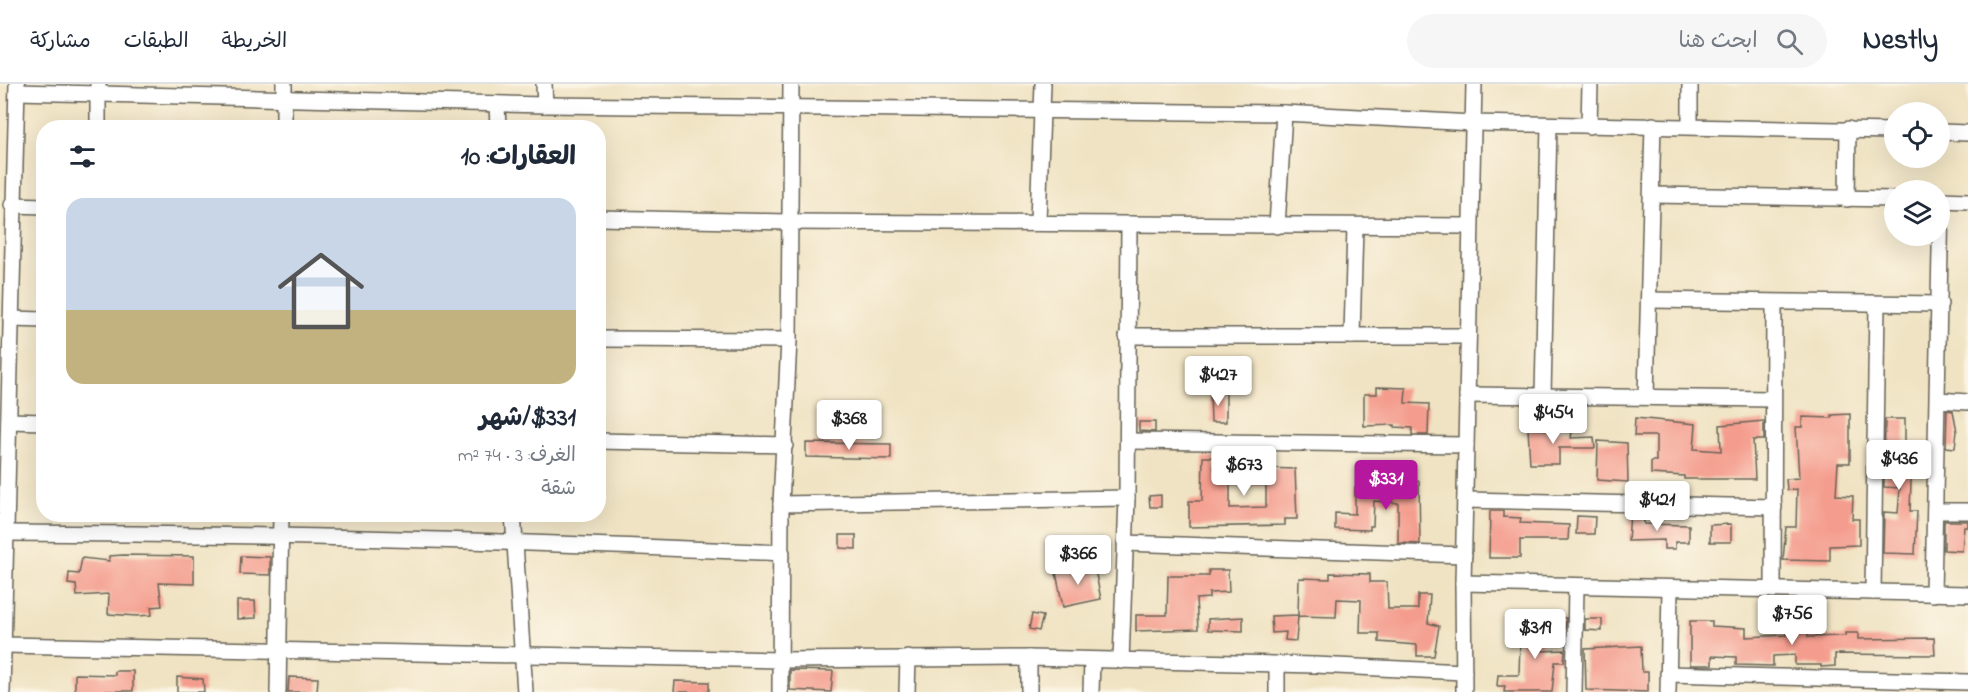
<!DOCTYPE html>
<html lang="ar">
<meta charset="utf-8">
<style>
:root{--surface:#fff;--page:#f6f6f7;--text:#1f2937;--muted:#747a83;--line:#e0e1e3;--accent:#b5179e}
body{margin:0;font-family:"Indie Flower","Playpen Sans Arabic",sans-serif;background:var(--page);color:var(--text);direction:rtl;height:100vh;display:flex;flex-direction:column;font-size:22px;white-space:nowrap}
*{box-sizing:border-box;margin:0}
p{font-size:20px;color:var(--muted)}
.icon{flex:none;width:33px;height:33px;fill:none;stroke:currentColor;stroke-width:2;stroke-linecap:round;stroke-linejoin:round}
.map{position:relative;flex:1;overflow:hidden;direction:ltr}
.details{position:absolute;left:36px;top:36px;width:570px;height:402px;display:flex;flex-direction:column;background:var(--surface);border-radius:24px;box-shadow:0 6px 24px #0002;direction:rtl}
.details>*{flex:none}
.tools{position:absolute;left:1884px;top:18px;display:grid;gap:12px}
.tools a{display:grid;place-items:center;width:66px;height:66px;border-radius:50%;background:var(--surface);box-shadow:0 6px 24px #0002;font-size:30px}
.price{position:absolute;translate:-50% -51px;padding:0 14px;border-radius:6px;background:#fff;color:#222;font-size:20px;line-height:39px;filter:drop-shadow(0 2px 3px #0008)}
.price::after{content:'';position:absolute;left:50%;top:36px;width:18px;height:14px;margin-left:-9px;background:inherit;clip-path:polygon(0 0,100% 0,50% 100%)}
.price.on{background:var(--accent);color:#fff}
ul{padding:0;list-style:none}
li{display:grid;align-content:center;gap:12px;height:318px;padding:0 30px}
li span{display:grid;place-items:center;height:186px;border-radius:18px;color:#555}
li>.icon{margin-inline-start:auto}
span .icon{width:108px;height:108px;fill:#fffc;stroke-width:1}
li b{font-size:26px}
h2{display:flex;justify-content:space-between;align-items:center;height:72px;padding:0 30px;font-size:26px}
header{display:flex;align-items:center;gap:36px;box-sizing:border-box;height:84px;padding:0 30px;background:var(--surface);border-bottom:2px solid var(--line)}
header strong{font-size:28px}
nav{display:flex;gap:33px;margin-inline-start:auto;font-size:21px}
.search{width:420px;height:54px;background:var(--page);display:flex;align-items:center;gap:15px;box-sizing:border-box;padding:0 21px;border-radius:33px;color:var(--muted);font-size:22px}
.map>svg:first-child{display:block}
</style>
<header>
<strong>Nestly</strong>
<div class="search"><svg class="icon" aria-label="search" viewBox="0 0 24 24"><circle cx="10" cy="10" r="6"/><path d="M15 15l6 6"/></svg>ابحث هنا</div>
<nav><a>الخريطة</a><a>الطبقات</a><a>مشاركة</a></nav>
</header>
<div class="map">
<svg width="1968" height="608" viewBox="0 0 1968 608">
<rect width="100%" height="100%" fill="#fcf5e5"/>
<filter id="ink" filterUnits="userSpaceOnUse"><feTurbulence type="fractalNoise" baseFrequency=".0167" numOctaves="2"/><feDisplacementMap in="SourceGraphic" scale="12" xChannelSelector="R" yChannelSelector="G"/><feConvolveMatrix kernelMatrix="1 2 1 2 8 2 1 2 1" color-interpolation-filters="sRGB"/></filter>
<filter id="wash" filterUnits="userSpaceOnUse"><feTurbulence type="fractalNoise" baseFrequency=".008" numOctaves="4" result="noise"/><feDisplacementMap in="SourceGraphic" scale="24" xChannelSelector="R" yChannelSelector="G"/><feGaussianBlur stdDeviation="1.35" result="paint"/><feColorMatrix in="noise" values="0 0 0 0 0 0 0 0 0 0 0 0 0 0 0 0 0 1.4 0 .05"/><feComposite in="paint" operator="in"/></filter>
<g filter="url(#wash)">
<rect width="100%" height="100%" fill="#f0e3c3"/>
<g id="blocks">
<g fill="#f49d8e" fill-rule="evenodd">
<polygon points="1377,303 1406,304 1405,319 1429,320 1428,351 1412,351 1412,344 1395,343 1395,341 1364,342 1364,310 1377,310"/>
<polygon points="1210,309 1226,309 1226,338 1211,338"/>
<polygon points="1947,326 1953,327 1957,347 1955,364 1946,363"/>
<polygon points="1850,330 1850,379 1838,379 1836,411 1853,412 1852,435 1859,435 1859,461 1830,462 1830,477 1783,476 1786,443 1796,443 1797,405 1787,406 1786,395 1799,394 1796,343 1802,343 1802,333 1832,334 1832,331"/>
<polygon points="1635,334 1696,340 1694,365 1721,367 1720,341 1764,337 1764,356 1753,356 1755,395 1684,395 1684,392 1651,390 1651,377 1656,377 1656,352 1634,352"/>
<polygon points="1885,335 1905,335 1905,369 1912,369 1910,427 1917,427 1915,470 1883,469 1884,428 1898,429 1900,404 1884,403"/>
<polygon points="1139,338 1155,338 1155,348 1139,347"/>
<polygon points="1528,344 1572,348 1571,354 1594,353 1595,364 1559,364 1559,380 1530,380"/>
<polygon points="1598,357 1627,359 1628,398 1597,396"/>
<polygon points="806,359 891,360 891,375 806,373"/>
<path d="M1203,373H1214V385L1237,386V383L1295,385L1297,435H1285V441L1189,443V417H1202ZM1230,401H1266V423L1230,424Z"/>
<polygon points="1406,397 1419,397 1420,460 1398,459 1398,419 1374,417 1373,442 1370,442 1370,446 1335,445 1335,429 1355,430 1355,403 1405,408"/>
<polygon points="1161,411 1161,423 1150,423 1149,412"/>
<polygon points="1490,427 1503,427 1503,433 1521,434 1520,439 1569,441 1568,456 1520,456 1520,474 1489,474"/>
<polygon points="1630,429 1644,430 1644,440 1689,441 1689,458 1675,458 1675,465 1664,465 1664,456 1628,457"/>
<polygon points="1577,432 1595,433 1594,450 1576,450"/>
<polygon points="1944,437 1968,437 1968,443 1964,443 1962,467 1944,466"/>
<polygon points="1731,440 1731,458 1710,458 1710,441"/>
<polygon points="840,451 856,451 856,465 840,464"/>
<polygon points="123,471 194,472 194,500 159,499 162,522 151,523 152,531 137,532 108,530 109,510 77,512 76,501 68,500 69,489 79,490 82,474 109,477 109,472"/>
<polygon points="241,472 270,473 270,491 240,490"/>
<polygon points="1094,481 1101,515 1063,523 1056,489"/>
<polygon points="1209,486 1228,486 1229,508 1209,509 1209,514 1196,515 1198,545 1136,547 1136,531 1167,531 1168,492 1209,492"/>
<polygon points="1330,489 1370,490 1370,498 1387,498 1388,525 1418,525 1418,511 1430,511 1428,539 1439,542 1434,572 1417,572 1417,561 1379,558 1379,549 1360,549 1361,516 1337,515 1336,533 1298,532 1296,557 1285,556 1286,548 1272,549 1271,532 1298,531 1299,494 1330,495"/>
<polygon points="237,517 255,517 256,534 237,535"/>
<polygon points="1032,530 1043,532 1039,547 1029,545"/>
<polygon points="1243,533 1243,547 1208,546 1208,535"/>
<polygon points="1528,534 1548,534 1548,543 1548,534 1566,534 1565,545 1542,545 1542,567 1565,566 1564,578 1555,578 1552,608 1504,608 1505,602 1497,602 1498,591 1519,591 1520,557 1529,556"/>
<polygon points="1585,535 1602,535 1602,547 1585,546"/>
<polygon points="1690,537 1712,537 1712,542 1746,544 1746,553 1787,551 1787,543 1808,542 1808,553 1845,552 1845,549 1858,549 1858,555 1934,554 1935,571 1835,570 1835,582 1821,583 1821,581 1795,581 1795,571 1773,572 1773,582 1736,581 1736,573 1712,572 1712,581 1690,581"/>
<polygon points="1641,562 1642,588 1648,588 1648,608 1586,606 1585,565"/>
<polygon points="790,586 833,587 831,608 790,606"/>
<polygon points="115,587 133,587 133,607 75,607 75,590 115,591"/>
<polygon points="177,593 203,595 204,608 177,608"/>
<polygon points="289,593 318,594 317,608 288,608"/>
<polygon points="675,597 709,598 709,608 674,608"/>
</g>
</g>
</g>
<g filter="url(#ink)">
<use href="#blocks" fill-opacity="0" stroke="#666256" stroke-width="1.5"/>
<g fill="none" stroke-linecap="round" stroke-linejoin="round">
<defs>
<g id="minor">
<polyline points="284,0 284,44"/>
<polyline points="544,0 545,21"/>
<polyline points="17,8 545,21 1284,29 1473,39 1894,47"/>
<polyline points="497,20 498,44"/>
<polyline points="1589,42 1590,0"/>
<polyline points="1690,42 1690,0"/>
<polyline points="98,44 98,0"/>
<polyline points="1940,48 1968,49"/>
<polyline points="1652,111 1894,115"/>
<polyline points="1847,115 1848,45"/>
<polyline points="1940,116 1968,117"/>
<polyline points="12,121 44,122"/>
<polyline points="598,134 788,138 1470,142"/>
<polyline points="1038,137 1043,0"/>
<polyline points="1277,142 1284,29"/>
<polyline points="1650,216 1940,220"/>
<polyline points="11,235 44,236"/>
<polyline points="1127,252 1468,252"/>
<polyline points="1352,252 1355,143"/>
<polyline points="598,255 789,256"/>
<polyline points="1467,311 1773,315"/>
<polyline points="1543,311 1549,41"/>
<polyline points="1646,312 1653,41"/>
<polyline points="1938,316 1968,318"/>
<polyline points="9,337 44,338"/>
<polyline points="598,357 785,361"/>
<polyline points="1128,357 1466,361"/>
<polyline points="1465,416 1774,423"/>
<polyline points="781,420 1127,414"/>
<polyline points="1935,427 1968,427"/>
<polyline points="513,430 525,608"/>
<path d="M7,449C265,450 524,457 782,469"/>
<polyline points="1125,459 1464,471"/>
<polyline points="1463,499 1968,510"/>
<polyline points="1773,506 1774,220"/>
<polyline points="1873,508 1877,220"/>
<polyline points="1933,510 1941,116"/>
<polyline points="3,561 781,576 1029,574 1315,581 1464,588"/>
<polyline points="1121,577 1127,414 1129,140"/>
<polyline points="1668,590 1968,598"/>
<polyline points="2,608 17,0"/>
<polyline points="278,608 281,430"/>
<polyline points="780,608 781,420 789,256 791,0"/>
<polyline points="907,608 908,574"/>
<polyline points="1029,608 1029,574"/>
<polyline points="1091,608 1092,577"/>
<polyline points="1277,608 1277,580"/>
<polyline points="1464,608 1463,499 1474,0"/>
<polyline points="1574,608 1576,503"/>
<polyline points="1668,608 1670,505"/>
</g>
</defs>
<use href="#minor" stroke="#666256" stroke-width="18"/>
<use href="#minor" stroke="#fff" stroke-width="15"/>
</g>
</g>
</svg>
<div class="tools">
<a><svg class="icon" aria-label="locate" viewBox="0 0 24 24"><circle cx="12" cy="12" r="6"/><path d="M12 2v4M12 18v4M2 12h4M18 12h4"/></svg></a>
<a><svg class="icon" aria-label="layers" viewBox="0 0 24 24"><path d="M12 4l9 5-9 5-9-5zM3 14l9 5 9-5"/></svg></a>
</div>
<b class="price" style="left:1218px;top:323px">$427</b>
<b class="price" style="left:1553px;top:361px">$454</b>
<b class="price" style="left:849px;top:367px">$368</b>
<b class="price" style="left:1899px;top:407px">$436</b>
<b class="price" style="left:1244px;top:413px">$673</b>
<b class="price on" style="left:1386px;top:427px">$331</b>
<b class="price" style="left:1657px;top:448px">$421</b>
<b class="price" style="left:1078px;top:502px">$366</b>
<b class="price" style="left:1792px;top:562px">$756</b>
<b class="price" style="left:1535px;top:576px">$319</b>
<section class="details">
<h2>العقارات: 10<svg class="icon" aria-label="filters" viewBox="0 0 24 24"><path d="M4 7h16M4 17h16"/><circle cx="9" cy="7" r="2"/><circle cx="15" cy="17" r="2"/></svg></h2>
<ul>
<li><span style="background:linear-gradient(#c9d6e8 60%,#c2b280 0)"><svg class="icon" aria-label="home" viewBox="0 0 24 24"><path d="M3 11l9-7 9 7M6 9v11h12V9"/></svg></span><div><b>$331/شهر</b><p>الغرف: 3 · 74 m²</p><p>شقة</p></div></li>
</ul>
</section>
</div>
